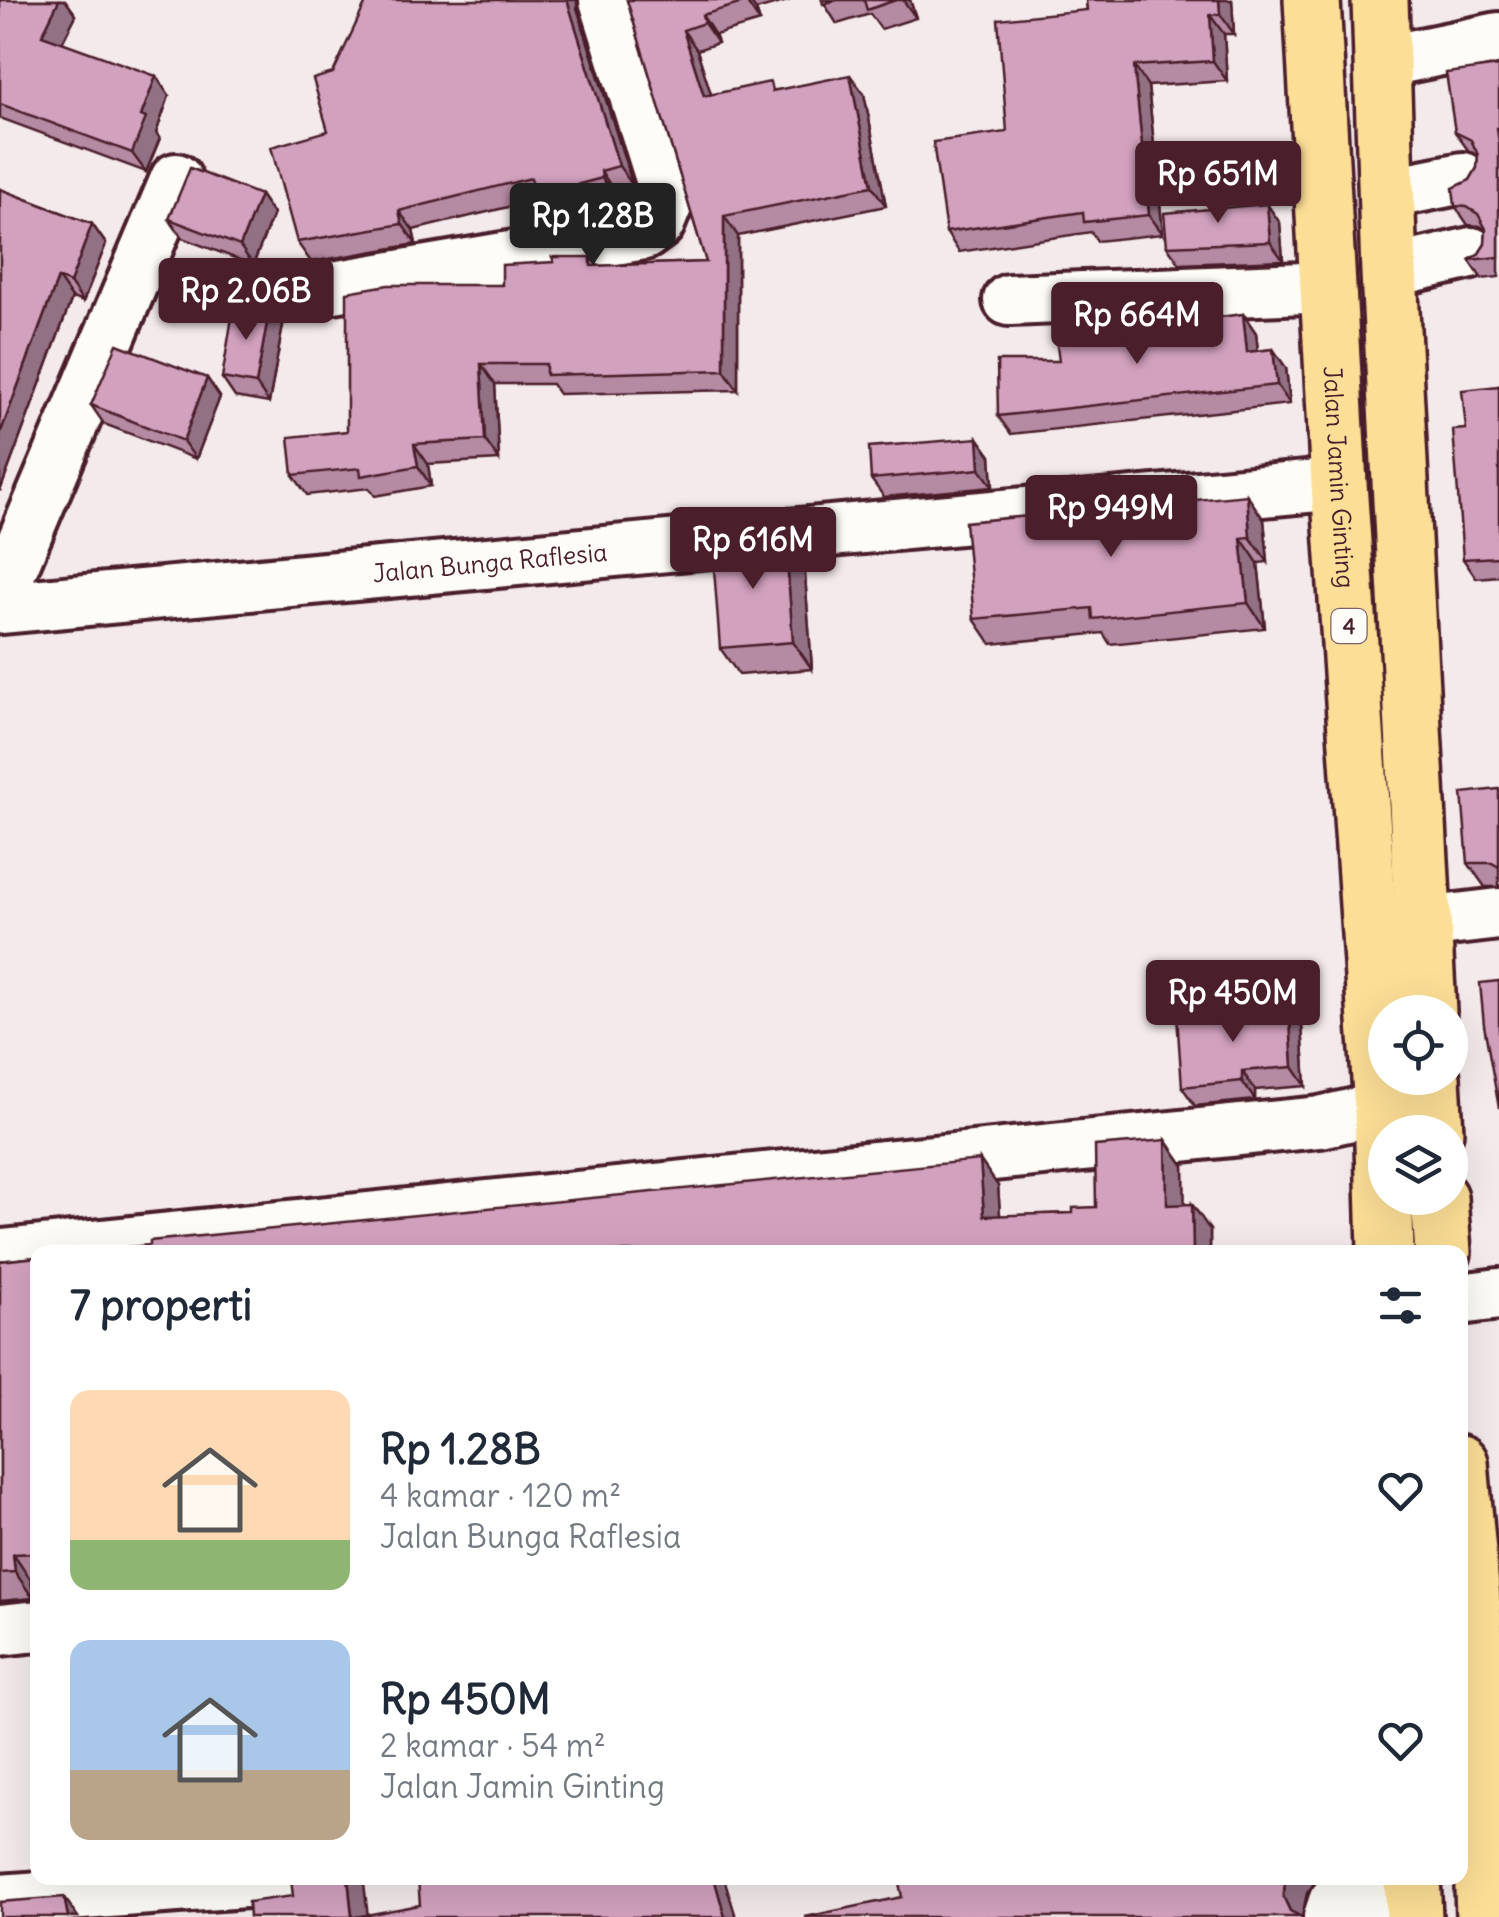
<!DOCTYPE html>
<html lang="id">
<meta charset="utf-8">
<style>
:root{--surface:#fff;--page:#f2f2f3;--text:#1f2937;--muted:#747a83;--accent:#4a1f2b}
body{margin:0;font-family:Delius,sans-serif;background:var(--page);color:var(--text);height:100vh;display:flex;flex-direction:column;font-size:38px;white-space:nowrap}
*{box-sizing:border-box;margin:0}
p{font-size:32px;color:var(--muted)}
.icon{flex:none;width:55px;height:55px;fill:none;stroke:currentColor;stroke-width:2;stroke-linecap:round;stroke-linejoin:round}
.map{position:relative;flex:1;overflow:hidden}
.details{position:absolute;left:30px;top:1245px;width:1438px;height:640px;display:flex;flex-direction:column;background:var(--surface);border-radius:20px;box-shadow:0 10px 40px #0002}
.details>*{flex:none}
.tools{position:absolute;left:1368px;top:995px;display:grid;gap:20px}
.tools a{display:grid;place-items:center;width:100px;height:100px;border-radius:50%;background:var(--surface);box-shadow:0 10px 40px #0002;font-size:50px}
.price{position:absolute;translate:-50% -85px;padding:0 22px;border-radius:10px;background:var(--accent);color:#fff;font-size:32px;line-height:65px;filter:drop-shadow(0 2px 5px #0008)}
.price::after{content:'';position:absolute;left:50%;top:60px;width:30px;height:22px;margin-left:-15px;background:inherit;clip-path:polygon(0 0,100% 0,50% 100%)}
.price.selected{background:#222;color:#fff}
ul{padding:0;list-style:none}
li{display:flex;align-items:center;gap:30px;height:250px;padding:0 40px}
li span{display:grid;place-items:center;flex:none;width:280px;height:200px;border-radius:20px;color:#555}
li>.icon{margin-inline-start:auto}
span .icon{width:120px;height:120px;fill:#fffc;stroke-width:1}
li b{font-size:42px}
h2{display:flex;justify-content:space-between;align-items:center;height:120px;padding:0 40px;font-size:42px}
.map>svg:first-child{display:block}
</style>
<div class="map">
<svg width="1499" height="1917" viewBox="0 0 1499 1917">
<rect width="100%" height="100%" fill="#f4eaec"/>
<filter id="ink" filterUnits="userSpaceOnUse"><feTurbulence type="fractalNoise" baseFrequency=".01" numOctaves="2"/><feDisplacementMap in="SourceGraphic" scale="20" xChannelSelector="R" yChannelSelector="G"/><feConvolveMatrix kernelMatrix="1 2 1 2 8 2 1 2 1" color-interpolation-filters="sRGB"/></filter>
<g filter="url(#ink)">
<g fill="none" stroke-linecap="round" stroke-linejoin="round">
<defs>
<g id="minor">
<polyline points="1382,62 1499,38"/>
<polyline points="1387,193 1463,178"/>
<polyline points="1389,272 1471,253"/>
<polyline points="269,298 644,234 659,223 668,201 605,0"/>
<polyline points="1009,300 1330,287"/>
<polyline points="0,596 176,179"/>
<path id="s1" d="M0,608L1339,484"/>
<polyline points="1423,923 1499,914"/>
<polyline points="2,1255 1320,1122 1382,1108"/>
<polyline points="1460,1299 1499,1294"/>
<polyline points="0,1630 38,1626"/>
<polyline points="0,1900 302,1878"/>
<polyline points="1329,1917 1334,1902 1412,1891"/>
</g>
<g id="highway">
<path id="s2" d="M1312,0L1339,484L1382,1108L1386,1252"/>
<polyline points="1380,0 1389,272 1428,1012"/>
<polyline points="1432,1078 1435,1132"/>
<polyline points="1439,1198 1443,1252"/>
<polyline points="1460,1463 1474,1621 1484,1917"/>
<polyline points="1412,1878 1414,1917"/>
</g>
</defs>
<use href="#minor" stroke="#4a1f2b" stroke-width="58"/>
<use href="#highway" stroke="#4a1f2b" stroke-width="62"/>
<use href="#minor" stroke="#fdfcf7" stroke-width="50"/>
<use href="#highway" stroke="#fcde96" stroke-width="55"/>
</g>
<g fill="#b58aa3" stroke="#4a1f2b" stroke-width="2.5">
<polygon points="0,0 65,0 76,15 62,42 169,96 156,133 160,138 146,172 0,118"/>
<polygon points="627,0 791,0 756,10 760,22 715,35 718,43 697,50 711,95 776,90 864,94 886,206 738,236 738,390 559,394 552,384 495,384 499,460 428,464 431,486 375,496 369,488 307,495 293,475 347,431 502,285 554,262 591,257 598,266 706,262"/>
<polygon points="822,0 910,0 916,18 881,29 870,14 837,24"/>
<polygon points="1086,0 1232,0 1234,34 1224,34 1227,81 1148,86 1163,234 1097,241 1091,232 959,252 946,232 1007,132 1087,10"/>
<polygon points="577,8 633,186 614,191 616,198 582,207 584,215 551,221 537,200 413,230 416,244 311,262 297,242 328,131 333,73"/>
<polygon points="1499,66 1499,277 1482,279 1469,260 1478,255 1485,244 1486,230 1480,226 1468,225 1455,206 1477,168 1478,156 1468,150 1455,132"/>
<polygon points="0,189 92,224 106,244 83,302 72,298 0,491"/>
<polygon points="260,195 273,214 253,265 182,238 169,219"/>
<polygon points="1280,223 1283,260 1180,264 1167,246"/>
<polygon points="270,306 283,325 269,403 235,397 222,378"/>
<polygon points="1243,314 1256,333 1258,351 1273,349 1286,368 1290,404 1011,434 998,416 1059,361"/>
<polygon points="207,378 220,397 196,459 104,424 91,405"/>
<polygon points="1499,386 1499,576 1476,578 1463,559 1466,429"/>
<polygon points="978,438 991,456 993,487 884,497 871,479"/>
<polygon points="1264,520 1268,562 1258,563 1265,628 1110,644 1103,633 991,644 974,619"/>
<polygon points="804,562 812,669 739,675 720,648"/>
<polygon points="1499,789 1499,887 1485,887 1468,863"/>
<polygon points="1302,1026 1306,1086 1255,1090 1255,1100 1195,1106 1182,1087"/>
<polygon points="1166,1140 1184,1166 1184,1204 1210,1230 1210,1252 76,1252 998,1186 1000,1216 1073,1213 1096,1207"/>
<polygon points="38,1257 38,1580 31,1580 33,1598 0,1601 0,1261"/>
</g>
<g fill="#937185" stroke="#4a1f2b" stroke-width="2.5">
<polygon points="59,0 65,0 76,15 56,55 42,35"/>
<polygon points="567,0 577,0 577,8 633,186 619,166"/>
<polygon points="745,0 749,0 756,10 760,22"/>
<polygon points="903,0 910,0 916,18"/>
<polygon points="1219,0 1232,0 1234,34 1220,14"/>
<polygon points="702,15 715,35 718,43 704,23"/>
<polygon points="1210,15 1224,34 1227,81 1213,61"/>
<polygon points="683,30 697,50 718,116 704,96"/>
<polygon points="1134,66 1148,86 1163,234 1149,215"/>
<polygon points="850,75 864,94 886,206 872,186"/>
<polygon points="156,76 169,96 156,133 160,138 146,172 132,153 141,116"/>
<polygon points="601,171 614,191 616,198 602,178"/>
<polygon points="568,187 582,207 584,215 571,195"/>
<polygon points="260,195 273,214 253,265 240,246"/>
<polygon points="1267,204 1280,223 1283,260 1270,242"/>
<polygon points="399,211 413,230 416,244 402,224"/>
<polygon points="724,216 738,236 738,390 724,370"/>
<polygon points="92,224 106,244 83,302 70,283"/>
<polygon points="58,278 72,298 0,491 0,434"/>
<polygon points="270,306 283,325 269,403 256,384"/>
<polygon points="1243,314 1256,333 1260,370 1247,352"/>
<polygon points="1273,349 1286,368 1290,404 1277,385"/>
<polygon points="481,364 495,384 499,460 485,440"/>
<polygon points="207,378 220,397 196,459 183,441"/>
<polygon points="978,438 991,456 993,487 980,469"/>
<polygon points="414,444 428,464 431,486 418,466"/>
<polygon points="1247,495 1264,520 1268,562 1250,537"/>
<polygon points="785,535 804,562 812,669 793,642"/>
<polygon points="1241,538 1258,563 1265,628 1248,603"/>
<polygon points="1289,1007 1302,1026 1306,1086 1293,1067"/>
<polygon points="1242,1071 1255,1090 1255,1100 1242,1081"/>
<polygon points="1166,1140 1184,1166 1185,1230 1167,1205"/>
<polygon points="980,1160 998,1186 1002,1242 984,1216"/>
<polygon points="1192,1204 1210,1230 1210,1252 1193,1252"/>
<polygon points="13,1554 31,1580 33,1598 15,1572"/>
<polygon points="348,1878 360,1878 364,1883 368,1917 352,1917"/>
<polygon points="714,1878 724,1878 736,1917 725,1917"/>
<polygon points="1286,1878 1318,1878 1307,1893 1302,1917 1290,1911 1283,1896"/>
<polygon points="64,1897 78,1917 68,1917"/>
</g>
<g fill="#d2a1be" stroke="#4a1f2b" stroke-width="2.5">
<polygon points="0,0 59,0 42,35 156,76 141,116 146,118 132,153 0,104"/>
<polygon points="367,0 567,0 619,166 601,171 602,178 568,187 571,195 537,201 531,178 399,211 402,224 297,242 271,147 328,131 313,79 333,73"/>
<polygon points="627,0 745,0 746,2 702,15 704,23 683,30 704,96 770,82 772,91 850,75 872,186 724,216 724,370 546,375 546,364 481,364 485,440 414,444 418,466 361,476 360,468 293,475 289,437 347,431 347,292 388,285 502,285 502,265 554,262 552,257 591,257 591,266 706,262"/>
<polygon points="822,0 837,0 823,4"/>
<polygon points="864,0 896,0 867,10"/>
<polygon points="1086,0 1219,0 1220,14 1210,15 1213,61 1134,66 1149,215 1084,222 1083,212 946,232 933,142 1007,132 998,19 1087,10"/>
<polygon points="1499,66 1499,128 1497,128 1499,143 1499,257 1469,260 1478,255 1485,244 1486,229 1478,214 1467,207 1455,206 1453,188 1470,180 1477,168 1478,155 1471,140 1455,132 1446,73"/>
<polygon points="190,168 260,195 240,246 169,219"/>
<polygon points="0,189 92,224 70,283 58,278 0,434"/>
<polygon points="1267,204 1270,242 1167,246 1164,213"/>
<polygon points="235,299 247,307 270,306 256,384 222,378"/>
<polygon points="1243,314 1247,352 1273,349 1277,385 998,416 997,361 1059,361 1056,338"/>
<polygon points="117,344 207,378 183,441 91,405"/>
<polygon points="1499,386 1499,557 1463,559 1453,430 1466,429 1462,390"/>
<polygon points="978,438 980,469 871,479 869,447"/>
<polygon points="1247,495 1250,537 1241,538 1248,603 1093,619 1092,608 974,619 965,522"/>
<polygon points="785,535 793,642 720,648 712,542"/>
<polygon points="1499,789 1499,867 1492,863 1468,863 1462,793"/>
<polygon points="1499,981 1499,1108 1484,1025 1480,983"/>
<polygon points="1289,1007 1293,1067 1242,1071 1242,1081 1182,1087 1177,1016"/>
<polygon points="1166,1140 1167,1205 1192,1204 1193,1252 1015,1252 1015,1249 973,1252 76,1252 150,1245 150,1241 980,1160 984,1216 1073,1213 1073,1208 1096,1207 1095,1146"/>
<polygon points="38,1257 38,1553 13,1554 15,1572 0,1573 0,1261"/>
<polygon points="295,1878 348,1878 352,1917 249,1917 248,1902 293,1896 291,1879"/>
<polygon points="418,1878 714,1878 725,1917 355,1917 420,1905"/>
<polygon points="898,1878 1286,1878 1283,1896 1290,1911 1301,1917 805,1917 902,1897"/>
<polygon points="64,1897 68,1917 0,1917 0,1902"/>
</g>
</g>
<g text-anchor="middle" stroke-width="8" stroke-linejoin="round" paint-order="stroke">
<rect fill="#fdfcf7" stroke="#806168" stroke-width="2.5" x="1331.5" y="609" width="35" height="34" rx="8"/>
<g font-size="22" font-weight="bold" fill="#4a1f2b">
<text x="1349" y="634">4</text>
</g>
<g font-size="25" fill="#4a1f2b" stroke="#fdfcf7">
<text dy="9" stroke="none"><textPath href="#s2" startOffset="478">Jalan Jamin Ginting</textPath></text>
<text dy="9" stroke="none"><textPath href="#s1" startOffset="492">Jalan Bunga Raflesia</textPath></text>
</g>
</g>
</svg>
<div class="tools">
<a><svg class="icon" aria-label="locate" viewBox="0 0 24 24"><circle cx="12" cy="12" r="6"/><path d="M12 2v4M12 18v4M2 12h4M18 12h4"/></svg></a>
<a><svg class="icon" aria-label="layers" viewBox="0 0 24 24"><path d="M12 4l9 5-9 5-9-5zM3 14l9 5 9-5"/></svg></a>
</div>
<b class="price" style="left:1218px;top:226px">Rp 651M</b>
<b class="price selected" style="left:593px;top:268px">Rp 1.28B</b>
<b class="price" style="left:246px;top:343px">Rp 2.06B</b>
<b class="price" style="left:1137px;top:367px">Rp 664M</b>
<b class="price" style="left:1111px;top:560px">Rp 949M</b>
<b class="price" style="left:753px;top:592px">Rp 616M</b>
<b class="price" style="left:1233px;top:1045px">Rp 450M</b>
<section class="details">
<h2>7 properti<svg class="icon" aria-label="filters" viewBox="0 0 24 24"><path d="M4 7h16M4 17h16"/><circle cx="9" cy="7" r="2"/><circle cx="15" cy="17" r="2"/></svg></h2>
<ul>
<li><span style="background:linear-gradient(#ffd9b3 75%,#8fb573 0)"><svg class="icon" aria-label="home" viewBox="0 0 24 24"><path d="M3 11l9-7 9 7M6 9v11h12V9"/></svg></span><div><b>Rp 1.28B</b><p>4 kamar · 120 m²</p><p>Jalan Bunga Raflesia</p></div><svg class="icon" aria-label="heart" viewBox="0 0 24 24"><path d="M12 20l-8-8c-3-5 5-10 8-4 3-6 11-1 8 4z"/></svg></li>
<li><span style="background:linear-gradient(#a9c7e8 65%,#b9a48a 0)"><svg class="icon" aria-label="home" viewBox="0 0 24 24"><path d="M3 11l9-7 9 7M6 9v11h12V9"/></svg></span><div><b>Rp 450M</b><p>2 kamar · 54 m²</p><p>Jalan Jamin Ginting</p></div><svg class="icon" aria-label="heart" viewBox="0 0 24 24"><path d="M12 20l-8-8c-3-5 5-10 8-4 3-6 11-1 8 4z"/></svg></li>
</ul>
</section>
</div>
